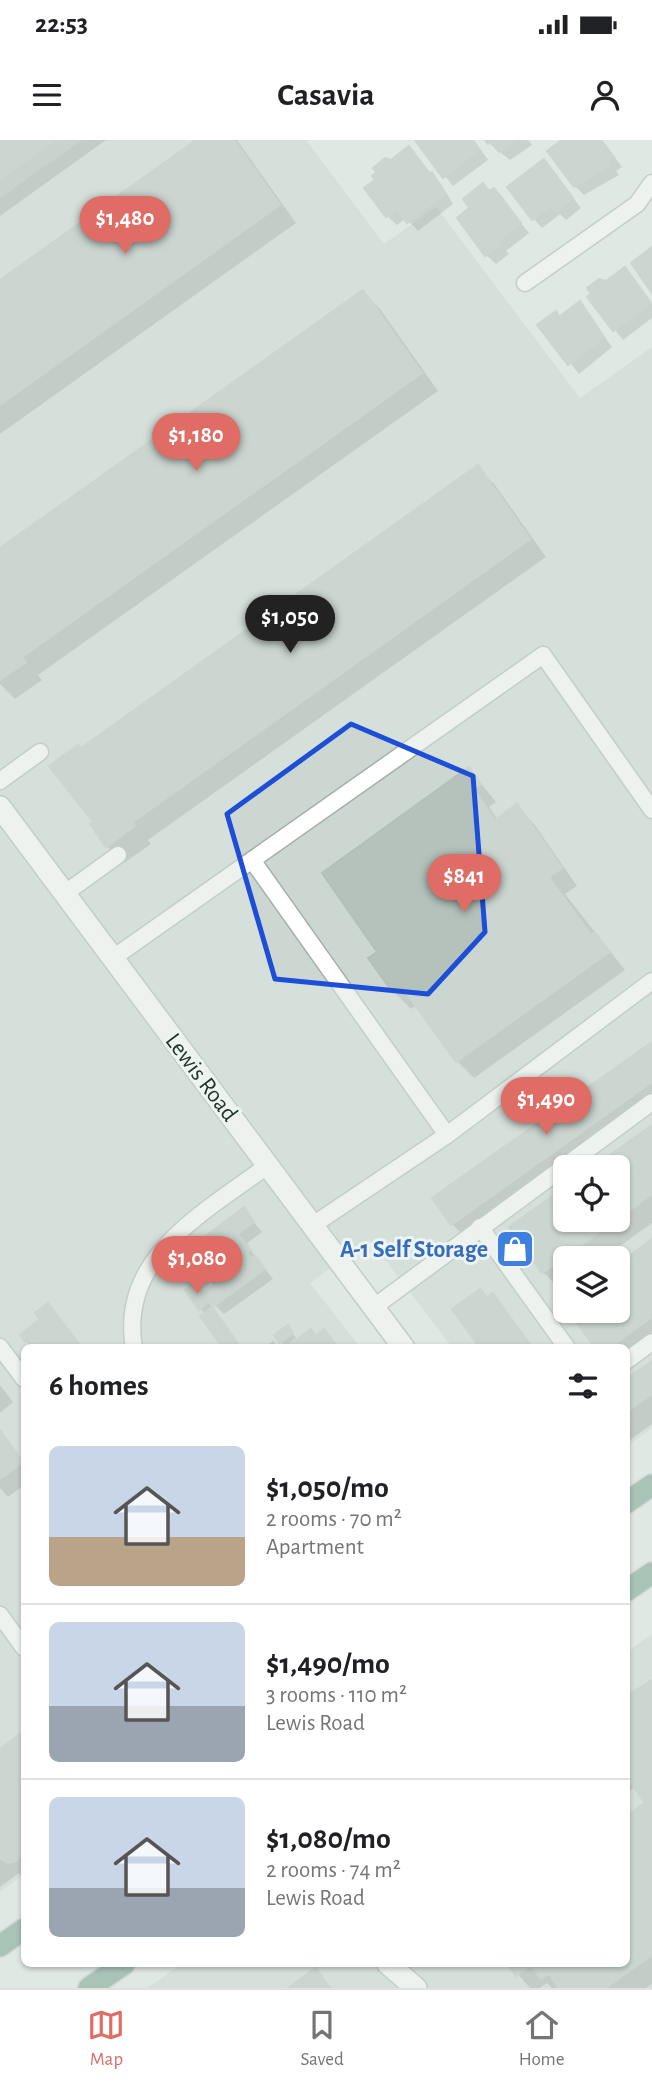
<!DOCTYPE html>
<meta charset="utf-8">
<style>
:root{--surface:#fff;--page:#f2f2f2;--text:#202124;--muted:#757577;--line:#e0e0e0;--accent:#e06d65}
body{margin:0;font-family:"Alegreya Sans",sans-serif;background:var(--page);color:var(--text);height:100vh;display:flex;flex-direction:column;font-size:26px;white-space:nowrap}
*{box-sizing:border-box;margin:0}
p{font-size:23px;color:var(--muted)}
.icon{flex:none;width:38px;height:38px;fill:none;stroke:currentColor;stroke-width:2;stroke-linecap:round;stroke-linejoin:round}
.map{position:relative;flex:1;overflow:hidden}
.panel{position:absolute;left:21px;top:1204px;width:609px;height:623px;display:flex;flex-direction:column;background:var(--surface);border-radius:10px;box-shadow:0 2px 5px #0004}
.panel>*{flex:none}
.fabs{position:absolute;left:553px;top:1015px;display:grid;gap:14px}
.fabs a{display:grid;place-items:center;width:77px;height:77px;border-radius:10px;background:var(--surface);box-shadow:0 2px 5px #0004;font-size:35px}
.price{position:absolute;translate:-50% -60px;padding:0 16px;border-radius:24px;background:var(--accent);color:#fff;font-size:23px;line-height:46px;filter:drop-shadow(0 2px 4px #0008)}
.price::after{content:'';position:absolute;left:50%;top:42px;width:21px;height:16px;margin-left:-10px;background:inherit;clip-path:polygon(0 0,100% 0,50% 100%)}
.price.selected{background:#222;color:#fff}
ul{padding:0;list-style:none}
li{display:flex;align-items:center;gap:21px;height:175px;padding:0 28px}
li+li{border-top:2px solid var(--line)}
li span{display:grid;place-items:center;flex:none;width:196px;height:140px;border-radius:10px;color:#555}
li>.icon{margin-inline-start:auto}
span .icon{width:84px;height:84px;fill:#fffc;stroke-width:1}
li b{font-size:30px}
h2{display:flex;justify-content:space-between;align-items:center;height:84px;padding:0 28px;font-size:30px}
.status{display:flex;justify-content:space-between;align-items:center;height:49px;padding:0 35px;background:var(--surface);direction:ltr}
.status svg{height:19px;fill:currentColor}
header{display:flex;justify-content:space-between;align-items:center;height:91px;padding:0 28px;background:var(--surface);font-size:32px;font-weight:700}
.tabs{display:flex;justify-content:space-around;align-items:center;height:98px;border-top:2px solid var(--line);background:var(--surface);font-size:19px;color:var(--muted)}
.tabs a{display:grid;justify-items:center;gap:4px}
.tabs .selected{color:var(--accent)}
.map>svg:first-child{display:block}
</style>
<div class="status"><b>22:53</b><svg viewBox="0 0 49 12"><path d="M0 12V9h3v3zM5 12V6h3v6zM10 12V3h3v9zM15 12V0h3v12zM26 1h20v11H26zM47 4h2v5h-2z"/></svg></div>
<header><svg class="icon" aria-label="menu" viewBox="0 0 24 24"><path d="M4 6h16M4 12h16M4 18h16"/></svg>Casavia<svg class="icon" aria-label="person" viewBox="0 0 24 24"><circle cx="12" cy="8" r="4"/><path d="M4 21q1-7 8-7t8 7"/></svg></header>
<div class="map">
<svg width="652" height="1848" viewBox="0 0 652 1848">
<rect width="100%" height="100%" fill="#dfe8e2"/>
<g fill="#cdd7d1" fill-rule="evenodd">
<path d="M82,0H306L384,104L436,67L580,258L652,207V1288L627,1306L626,1208L452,1207L370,1100L310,1143L360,1207L24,1208V1734L0,1752V58ZM565,1027H618V1080H565ZM565,1118H618V1171H565Z"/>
<polygon points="652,1494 652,1848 147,1848 182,1824 626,1824 627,1512"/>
</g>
<g fill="#0003">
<polygon points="0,0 106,0 0,76"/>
<polygon points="199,0 237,0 296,83 0,294 0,142"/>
<polygon points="417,0 474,0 488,20 453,46"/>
<polygon points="485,0 528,0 532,5 510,20"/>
<polygon points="565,0 602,0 622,27 616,31 619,35 584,55 575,46"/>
<polygon points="409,9 441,44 453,64 418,91 406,78 397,85 387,76 378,41 392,22"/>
<polygon points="544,21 581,68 566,80 560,74 542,88 533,78"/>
<polygon points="494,50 529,93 506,111 509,114 496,124 486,115 472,69"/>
<polygon points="625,129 652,163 652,178 623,200 589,157"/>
<polygon points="363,152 380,169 438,251 38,535 42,540 15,559 0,544 0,410"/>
<polygon points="580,163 612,207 579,234 540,185 560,178"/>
<polygon points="478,328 495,345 546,417 148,700 151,704 124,723 107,706 95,682 81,610"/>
<polygon points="469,629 496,662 489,667 498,680 517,667 534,684 577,746 565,754 625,830 474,938 457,921 417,865 411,869 394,852 380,812"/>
<polygon points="652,904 652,971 469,1101 452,1084"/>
<polygon points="652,987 652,1083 603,1118 565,1118 565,1145 560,1149 543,1132 512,1087 565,1049 565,1080 618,1080 618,1027 596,1027"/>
<polygon points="244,1070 262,1092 246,1104 273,1139 224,1174 215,1165 216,1146 208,1139"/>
<polygon points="652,1102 652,1206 626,1224 626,1208 597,1208 571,1171 618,1171 618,1126"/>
<polygon points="200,1149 212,1167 205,1174 200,1168"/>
<polygon points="493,1155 533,1207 536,1204 539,1208 482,1208 488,1159"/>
<polygon points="57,1175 82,1208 32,1208 22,1196 42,1180"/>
<polygon points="311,1191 317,1197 324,1192 340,1208 289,1208 298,1201 296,1198 286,1206 281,1202 292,1192 298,1201"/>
<polygon points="273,1201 279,1208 263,1208"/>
<polygon points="652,1223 652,1284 626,1303 626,1242"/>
<polygon points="0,1245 13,1262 0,1273"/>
<polygon points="0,1289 24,1322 24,1345 8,1357 0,1348"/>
<polygon points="652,1542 652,1844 646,1848 552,1848 547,1843 540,1848 530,1848 509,1824 626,1824 626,1673 629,1676 647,1663 635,1647 626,1653 626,1558"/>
<polygon points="24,1593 24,1738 19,1733 0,1747 0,1611"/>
</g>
<g fill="#b4c2bb" stroke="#b2c0b8" stroke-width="2">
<polygon points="0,0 55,0 0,39"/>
<polygon points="196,0 234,0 280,65 0,265 0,140"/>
<polygon points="415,0 472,0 479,10 443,38"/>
<polygon points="485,0 516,0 499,12 491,2 488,4"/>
<polygon points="562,0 601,0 614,17 608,21 611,25 574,47 547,11"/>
<polygon points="409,6 430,34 432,32 445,54 407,83 396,69 386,77 364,48 375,40 372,36 377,32 373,28 385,18 391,20"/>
<polygon points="544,19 573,58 556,72 550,66 532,80 507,47"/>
<polygon points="483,43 489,51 494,48 521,83 498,101 501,104 485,116 457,78 469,68 463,59"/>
<polygon points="652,107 652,153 631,123"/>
<polygon points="625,127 651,163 613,191 587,157 591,154 587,148 599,139 606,141"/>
<polygon points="363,150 422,233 22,517 26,522 0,540 0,408"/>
<polygon points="580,161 604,197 568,225 537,185 556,171 559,177"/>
<polygon points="478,325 530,399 133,682 135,686 106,707 90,684 93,682 49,626 78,605 81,608"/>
<polygon points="469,627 481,644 473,649 495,680 517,664 562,728 549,737 591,795 594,792 609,812 456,922 402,847 393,853 368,818 377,812 322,733"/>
<polygon points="652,902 652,942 451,1085 432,1058"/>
<polygon points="652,985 652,1054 618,1079 618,1027 593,1027"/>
<polygon points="565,1047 565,1080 616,1080 542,1133 509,1087"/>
<polygon points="244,1067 254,1082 238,1094 251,1110 247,1113 251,1118 255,1116 265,1129 214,1166 204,1152 235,1130 228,1125 207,1140 186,1111"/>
<polygon points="652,1099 652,1177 609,1208 595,1208 569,1171 618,1171 618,1124"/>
<polygon points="196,1143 209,1162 199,1170 185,1150"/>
<polygon points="480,1149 487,1157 493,1153 531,1206 480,1208 452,1169"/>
<polygon points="48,1163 82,1208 62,1208 35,1173"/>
<polygon points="212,1167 241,1208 223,1208 200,1176"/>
<polygon points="39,1180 60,1208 34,1208 28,1200 25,1202 20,1195"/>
<polygon points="288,1185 293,1193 280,1203 274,1195"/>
<polygon points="311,1189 316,1196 324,1189 337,1206 286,1208"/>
<polygon points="652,1221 652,1254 626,1272 626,1239"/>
<polygon points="0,1291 23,1322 0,1339"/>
<polygon points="652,1540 652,1815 606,1848 559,1848 549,1834 541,1839 531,1825 516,1836 507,1824 626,1824 626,1676 645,1663 626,1636 626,1556"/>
<polygon points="24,1591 24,1708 17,1721 8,1723 0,1718 0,1609"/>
<polygon points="316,1828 330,1848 288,1848"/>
</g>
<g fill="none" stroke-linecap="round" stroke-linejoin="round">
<defs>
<g id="service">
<polyline points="525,143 637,64 652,43"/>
<polyline points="0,641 40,612"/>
<polyline points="252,720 447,995"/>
<polyline points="64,754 118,715"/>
<polyline points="113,818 543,515 652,670"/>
<polyline points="313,1085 447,995 652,841"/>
<polyline points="480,1087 567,1208"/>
<polyline points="374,1167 652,962"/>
<polyline points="0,1207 24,1239"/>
<path d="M134,1208C118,1116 206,1072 268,1025"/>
<polyline points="626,1221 652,1202"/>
<polyline points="0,1475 24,1508"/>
</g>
<polyline id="minor" points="388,1824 416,1848"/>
<polyline id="tertiary" points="0,667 404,1208"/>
<g id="primary">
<polyline points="626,1363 652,1345"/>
<polyline points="626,1451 652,1433"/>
<polyline points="0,1806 24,1789"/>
<polyline points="89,1848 124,1824"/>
</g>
</defs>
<use href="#service" stroke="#a3afa8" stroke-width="19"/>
<use href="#minor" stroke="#a3afa8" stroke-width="24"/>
<use href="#tertiary" stroke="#a3afa8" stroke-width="24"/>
<use href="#primary" stroke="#bdc2c0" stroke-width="24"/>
<use href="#service" stroke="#fff" stroke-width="16"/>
<use href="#minor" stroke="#fff" stroke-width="21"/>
<use href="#tertiary" stroke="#fff" stroke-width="21"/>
<use href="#primary" stroke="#689883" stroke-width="21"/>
</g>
<path d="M0 0H652V1848H0ZM351,584L473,636L485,792L428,854L275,839L227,674Z" fill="#dfe8e2" fill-opacity=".55" fill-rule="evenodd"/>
<path fill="none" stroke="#1d4ed8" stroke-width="5" stroke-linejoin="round" d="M351,584L473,636L485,792L428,854L275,839L227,674Z"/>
<defs>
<symbol id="shop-square" viewBox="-11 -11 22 22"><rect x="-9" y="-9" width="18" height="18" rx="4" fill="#3f7fe0" stroke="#eef5f0"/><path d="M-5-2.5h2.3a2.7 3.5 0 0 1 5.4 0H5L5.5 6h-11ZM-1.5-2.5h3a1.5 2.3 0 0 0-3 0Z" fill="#fff"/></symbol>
</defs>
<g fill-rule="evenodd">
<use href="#shop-square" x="493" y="1087" width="44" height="44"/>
</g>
<g text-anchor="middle" stroke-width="6" stroke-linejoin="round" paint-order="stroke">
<g font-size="24" fill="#22352d" stroke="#eef5f0">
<text transform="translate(202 937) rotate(53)" y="8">Lewis Road</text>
</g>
<g font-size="24" font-weight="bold" fill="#366cbe" stroke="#eef5f0" text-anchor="end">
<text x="488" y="1117">A-1 Self Storage</text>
</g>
</g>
</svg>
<div class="fabs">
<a><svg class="icon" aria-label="locate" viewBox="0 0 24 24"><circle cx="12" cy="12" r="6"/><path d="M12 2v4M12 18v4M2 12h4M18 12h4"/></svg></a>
<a><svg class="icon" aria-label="layers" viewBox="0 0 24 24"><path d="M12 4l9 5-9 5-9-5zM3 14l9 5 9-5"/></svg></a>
</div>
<b class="price" style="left:125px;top:116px">$1,480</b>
<b class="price" style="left:196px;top:333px">$1,180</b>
<b class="price selected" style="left:290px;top:515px">$1,050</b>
<b class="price" style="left:464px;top:774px">$841</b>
<b class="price" style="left:546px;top:997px">$1,490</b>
<b class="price" style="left:197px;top:1156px">$1,080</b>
<section class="panel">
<h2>6 homes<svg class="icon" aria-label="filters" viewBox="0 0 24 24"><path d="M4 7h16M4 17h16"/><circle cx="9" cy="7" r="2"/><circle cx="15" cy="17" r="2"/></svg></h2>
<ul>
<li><span style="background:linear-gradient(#c9d6e8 65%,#b9a48a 0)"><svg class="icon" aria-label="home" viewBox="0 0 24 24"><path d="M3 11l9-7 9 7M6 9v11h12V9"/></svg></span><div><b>$1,050/mo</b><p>2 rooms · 70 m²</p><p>Apartment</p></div></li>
<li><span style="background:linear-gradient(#c9d6e8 60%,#9aa5b1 0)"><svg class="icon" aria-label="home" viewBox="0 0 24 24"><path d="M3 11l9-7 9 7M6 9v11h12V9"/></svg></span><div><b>$1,490/mo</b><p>3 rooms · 110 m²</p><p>Lewis Road</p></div></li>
<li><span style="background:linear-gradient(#c9d6e8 65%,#9aa5b1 0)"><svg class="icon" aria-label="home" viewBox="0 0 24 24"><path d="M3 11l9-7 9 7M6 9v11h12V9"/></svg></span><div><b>$1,080/mo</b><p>2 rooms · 74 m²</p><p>Lewis Road</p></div></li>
</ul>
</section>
</div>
<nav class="tabs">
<a class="selected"><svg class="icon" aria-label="map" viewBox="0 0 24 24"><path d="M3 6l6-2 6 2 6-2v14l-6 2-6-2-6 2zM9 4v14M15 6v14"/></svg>Map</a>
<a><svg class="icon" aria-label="saved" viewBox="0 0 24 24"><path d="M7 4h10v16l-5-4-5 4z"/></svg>Saved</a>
<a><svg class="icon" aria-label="home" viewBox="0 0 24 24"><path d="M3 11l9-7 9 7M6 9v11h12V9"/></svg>Home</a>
</nav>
